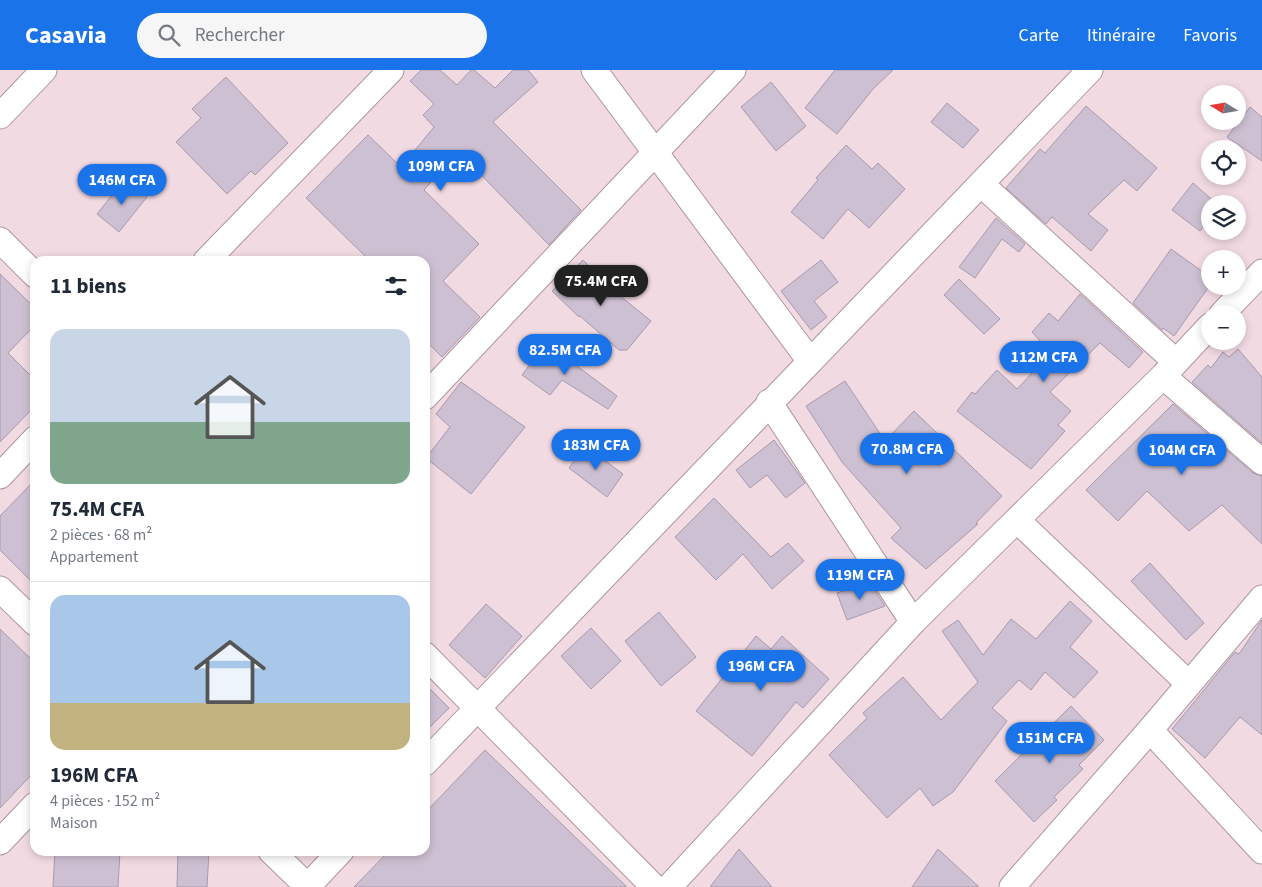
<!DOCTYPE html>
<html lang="fr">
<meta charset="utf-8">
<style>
:root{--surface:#fff;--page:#f6f6f7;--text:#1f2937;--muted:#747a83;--line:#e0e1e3;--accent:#1a73e8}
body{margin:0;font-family:"Source Sans 3",sans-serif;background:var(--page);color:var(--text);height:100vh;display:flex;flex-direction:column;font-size:19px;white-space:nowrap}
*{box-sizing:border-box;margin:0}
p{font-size:16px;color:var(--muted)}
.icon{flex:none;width:28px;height:28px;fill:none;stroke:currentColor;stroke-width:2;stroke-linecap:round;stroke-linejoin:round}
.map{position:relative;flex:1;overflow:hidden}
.side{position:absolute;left:30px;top:186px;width:400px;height:600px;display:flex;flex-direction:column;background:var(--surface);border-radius:15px;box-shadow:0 2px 8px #0003}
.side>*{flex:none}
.needle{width:32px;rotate:281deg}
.controls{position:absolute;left:1201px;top:15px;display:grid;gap:10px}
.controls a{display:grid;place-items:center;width:45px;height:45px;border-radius:50%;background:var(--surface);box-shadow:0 2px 8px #0003;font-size:25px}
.price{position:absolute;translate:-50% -42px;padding:0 11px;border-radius:18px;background:var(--accent);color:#fff;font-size:16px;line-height:32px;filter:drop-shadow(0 1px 2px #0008)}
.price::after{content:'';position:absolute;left:50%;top:30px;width:15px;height:11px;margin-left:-8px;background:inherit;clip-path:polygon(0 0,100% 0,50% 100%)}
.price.current{background:#222;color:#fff}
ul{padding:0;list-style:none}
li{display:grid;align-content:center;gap:10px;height:265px;padding:0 20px}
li+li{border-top:1px solid var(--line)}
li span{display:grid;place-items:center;height:155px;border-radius:15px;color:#555}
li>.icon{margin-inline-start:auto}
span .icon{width:90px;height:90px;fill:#fffc;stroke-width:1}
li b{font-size:21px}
h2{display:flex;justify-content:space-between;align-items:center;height:60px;padding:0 20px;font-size:21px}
header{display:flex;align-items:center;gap:30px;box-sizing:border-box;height:70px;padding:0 25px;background:var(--accent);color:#fff}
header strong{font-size:24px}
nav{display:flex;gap:28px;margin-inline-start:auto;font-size:18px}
.search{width:350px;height:45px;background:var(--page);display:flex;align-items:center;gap:12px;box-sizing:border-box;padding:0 18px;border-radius:28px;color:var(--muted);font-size:19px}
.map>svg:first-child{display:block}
</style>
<header>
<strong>Casavia</strong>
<div class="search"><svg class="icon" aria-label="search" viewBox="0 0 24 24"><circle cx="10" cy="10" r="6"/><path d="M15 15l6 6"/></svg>Rechercher</div>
<nav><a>Carte</a><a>Itinéraire</a><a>Favoris</a></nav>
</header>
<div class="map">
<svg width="1262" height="817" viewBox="0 0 1262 817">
<rect width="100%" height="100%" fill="#f2dae3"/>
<g fill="#cdc0d2" stroke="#a79aac">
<polygon points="421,0 440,0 457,15 471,0 474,0 495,18 513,0 528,0 538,12 493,52 581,140 549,175 458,81 424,120 479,174 443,211 480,247 442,287 425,270 425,191 370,191 306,128 368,65 401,97 434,57 423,45 434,34 410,11"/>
<polygon points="835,0 893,0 873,19 837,64 805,38"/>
<polygon points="226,7 288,73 255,105 251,101 227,124 176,72 201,48 192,39"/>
<polygon points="771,12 806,56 776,81 741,37"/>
<polygon points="947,33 979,60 963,78 931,52"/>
<polygon points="1086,36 1157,98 1137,121 1124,110 1088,144 1108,160 1091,181 1052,147 1046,154 1006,118 1040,79 1045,83"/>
<polygon points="1250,37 1262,47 1262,91 1227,67"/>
<polygon points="846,75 872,99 878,93 905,119 869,158 848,139 823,169 791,142 818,110 816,108"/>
<polygon points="125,109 147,127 119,162 97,144"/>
<polygon points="1193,113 1217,134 1210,134 1210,154 1207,152 1200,161 1172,140"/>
<polygon points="996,148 1025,174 1019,182 1002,169 975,208 959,197"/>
<polygon points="1218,161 1233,161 1227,169"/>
<polygon points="1171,179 1210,207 1210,215 1174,266 1163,258 1162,260 1133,233"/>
<polygon points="583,190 614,221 651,251 627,280 619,280 580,246 579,247 552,221"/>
<polygon points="821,190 838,212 814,231 827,247 811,260 781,221"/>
<polygon points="0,204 35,238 35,255 8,283 35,310 35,336 0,372"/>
<polygon points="959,209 1000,249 984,264 944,225"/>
<polygon points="1080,224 1143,282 1129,298 1100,273 1050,322 1071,341 1058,355 1065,361 1031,399 957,341 972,322 975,324 997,300 1017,319 1051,283 1032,262 1049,243 1058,251"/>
<polygon points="546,273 617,326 608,339 562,310 550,325 522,305"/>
<polygon points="1238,279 1262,307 1262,373 1192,312 1208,295 1211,298 1223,282 1229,287"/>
<polygon points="845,311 885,371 914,341 1002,426 976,453 978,454 926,499 891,468 901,458 842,392 806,336"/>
<polygon points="461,312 525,357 471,424 426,388 450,357 436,344"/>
<polygon points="1173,334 1253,403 1262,406 1262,474 1222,435 1189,461 1147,421 1118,451 1086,420"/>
<polygon points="774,370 805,413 786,428 767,405 750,418 736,400"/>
<polygon points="585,376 623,404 607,427 569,398"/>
<polygon points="35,410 35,515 0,480 0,446"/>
<polygon points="714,428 771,487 788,473 804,491 772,519 743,484 716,510 675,467"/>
<polygon points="1150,493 1204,553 1186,570 1131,511"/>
<polygon points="869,512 885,536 847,550 837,523"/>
<polygon points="1070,531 1092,551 1070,577 1098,602 1074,628 1045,602 1031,620 1019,610 992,638 1007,651 953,722 933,736 920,718 887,748 829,685 867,648 863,643 903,607 941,650 978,612 942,561 958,550 983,585 1011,549 1036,569"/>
<polygon points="486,534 522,566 485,608 449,575"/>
<polygon points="659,542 696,587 661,616 625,571"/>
<polygon points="1262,550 1262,665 1240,647 1205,688 1172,659 1235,582 1239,584"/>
<polygon points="591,558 621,591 591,619 561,586"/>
<polygon points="0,559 35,593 35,701 0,738"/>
<polygon points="756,566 771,579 782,566 829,609 803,638 796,632 752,686 696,641"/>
<polygon points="425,614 449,638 425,662"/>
<polygon points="1071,636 1104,670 1079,695 1083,699 1054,727 1057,730 1034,752 995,711"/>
<polygon points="485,680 627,817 354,817 389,781 425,781 425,743"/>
<polygon points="739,779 772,817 710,817"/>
<polygon points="938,779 979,817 912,817"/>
<polygon points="55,781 120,781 118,817 53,817"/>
<polygon points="178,781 209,781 207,817 177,817"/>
</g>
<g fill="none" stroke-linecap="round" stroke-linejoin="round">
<defs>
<g id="street">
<polyline points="594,0 810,291"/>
<polyline points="0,46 44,0"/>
<polyline points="981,114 1176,292"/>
<polyline points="0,170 35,205"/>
<polyline points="206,191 391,0"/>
<polyline points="1222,244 1262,202"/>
<polyline points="1163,306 1262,392"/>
<polyline points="425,327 733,0"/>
<polyline points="769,332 913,552"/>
<polyline points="0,406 35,369"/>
<polyline points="1017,450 1189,614"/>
<polyline points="0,519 35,553"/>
<polyline points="425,585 654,817"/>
<polyline points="1150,660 1262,781"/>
<polyline points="425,693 1090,0"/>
<polyline points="0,772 35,735"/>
<polyline points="271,781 308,817"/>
<polyline points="307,817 341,781"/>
<polyline points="669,817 913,552 1163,306 1210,256"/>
<polyline points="1012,817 1150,660 1262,528"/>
</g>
</defs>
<use href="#street" stroke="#ac959e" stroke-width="27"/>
<use href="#street" stroke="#fff" stroke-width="25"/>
</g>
</svg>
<div class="controls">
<a><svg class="needle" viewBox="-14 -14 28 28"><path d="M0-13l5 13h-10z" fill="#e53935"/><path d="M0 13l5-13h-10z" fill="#747a83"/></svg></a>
<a><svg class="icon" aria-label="locate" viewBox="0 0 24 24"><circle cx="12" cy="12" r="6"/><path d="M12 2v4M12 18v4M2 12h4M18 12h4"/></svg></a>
<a><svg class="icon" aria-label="layers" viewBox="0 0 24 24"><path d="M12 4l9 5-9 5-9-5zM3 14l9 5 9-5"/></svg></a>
<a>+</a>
<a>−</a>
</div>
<b class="price" style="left:441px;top:122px">109M CFA</b>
<b class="price" style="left:122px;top:136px">146M CFA</b>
<b class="price current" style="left:601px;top:237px">75.4M CFA</b>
<b class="price" style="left:565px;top:306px">82.5M CFA</b>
<b class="price" style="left:1044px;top:313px">112M CFA</b>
<b class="price" style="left:596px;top:401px">183M CFA</b>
<b class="price" style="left:907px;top:405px">70.8M CFA</b>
<b class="price" style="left:1182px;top:406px">104M CFA</b>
<b class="price" style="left:860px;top:531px">119M CFA</b>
<b class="price" style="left:761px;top:622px">196M CFA</b>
<b class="price" style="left:1050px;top:694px">151M CFA</b>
<section class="side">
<h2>11 biens<svg class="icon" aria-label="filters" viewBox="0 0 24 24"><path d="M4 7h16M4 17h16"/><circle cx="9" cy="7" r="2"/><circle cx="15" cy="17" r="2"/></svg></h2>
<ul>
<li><span style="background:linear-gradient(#c9d6e8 60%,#7fa58c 0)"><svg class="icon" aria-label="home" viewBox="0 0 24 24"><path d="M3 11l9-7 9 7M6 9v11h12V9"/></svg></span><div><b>75.4M CFA</b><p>2 pièces · 68 m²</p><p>Appartement</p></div></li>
<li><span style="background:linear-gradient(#a9c7e8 70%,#c2b280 0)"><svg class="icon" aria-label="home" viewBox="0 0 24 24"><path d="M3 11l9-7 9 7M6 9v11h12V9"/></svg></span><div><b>196M CFA</b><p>4 pièces · 152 m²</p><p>Maison</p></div></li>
</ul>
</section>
</div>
